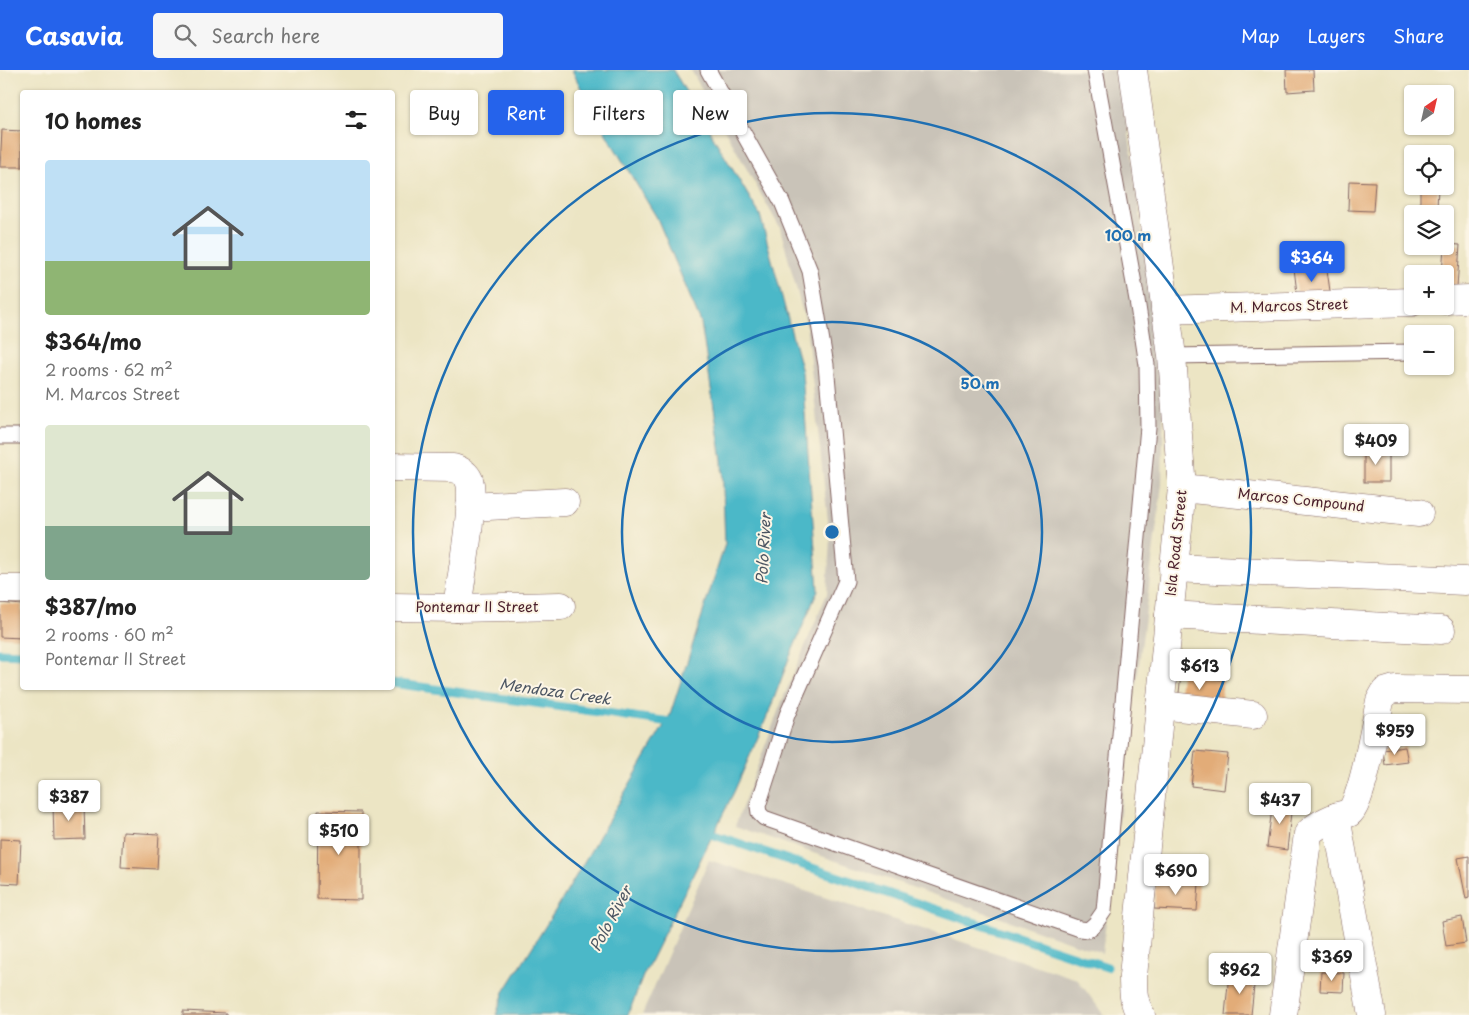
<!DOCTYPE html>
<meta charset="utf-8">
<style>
:root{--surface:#fff;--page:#f6f6f6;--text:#222;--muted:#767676;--accent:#2563eb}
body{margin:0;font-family:"Playpen Sans",sans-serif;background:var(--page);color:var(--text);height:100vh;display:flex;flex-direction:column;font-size:19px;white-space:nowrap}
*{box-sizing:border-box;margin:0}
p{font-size:16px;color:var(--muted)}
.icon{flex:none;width:28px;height:28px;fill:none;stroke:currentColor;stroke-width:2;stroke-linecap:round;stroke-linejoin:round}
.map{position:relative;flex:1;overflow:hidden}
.side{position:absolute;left:20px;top:20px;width:375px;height:600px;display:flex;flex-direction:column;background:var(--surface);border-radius:5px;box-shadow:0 1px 4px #0004}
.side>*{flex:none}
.hud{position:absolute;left:410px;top:20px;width:475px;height:45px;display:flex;gap:10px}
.needle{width:32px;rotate:34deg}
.controls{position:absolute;left:1404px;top:15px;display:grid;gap:10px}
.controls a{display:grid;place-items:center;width:50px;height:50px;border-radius:5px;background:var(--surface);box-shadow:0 1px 4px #0004;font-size:25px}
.price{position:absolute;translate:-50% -42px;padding:0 11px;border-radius:5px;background:#fff;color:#222;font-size:16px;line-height:32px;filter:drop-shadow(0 1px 2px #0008)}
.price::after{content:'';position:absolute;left:50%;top:30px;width:15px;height:11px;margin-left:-8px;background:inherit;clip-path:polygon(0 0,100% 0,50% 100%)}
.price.active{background:var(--accent);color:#fff}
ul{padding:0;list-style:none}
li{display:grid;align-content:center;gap:10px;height:265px;padding:0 25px}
li span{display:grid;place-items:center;height:155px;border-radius:5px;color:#555}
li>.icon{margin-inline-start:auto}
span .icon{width:90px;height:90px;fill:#fffc;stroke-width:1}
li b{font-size:21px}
h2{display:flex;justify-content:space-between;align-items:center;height:60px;padding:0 25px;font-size:21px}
.chip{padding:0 18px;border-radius:5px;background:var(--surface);box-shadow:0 1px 4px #0004;font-size:18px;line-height:45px}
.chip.active{background:var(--accent);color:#fff}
header{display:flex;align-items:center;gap:30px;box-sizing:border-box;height:70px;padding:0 25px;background:var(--accent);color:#fff}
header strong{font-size:24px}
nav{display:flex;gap:28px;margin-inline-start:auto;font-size:18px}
.search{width:350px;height:45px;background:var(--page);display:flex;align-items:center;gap:12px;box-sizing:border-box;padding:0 18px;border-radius:5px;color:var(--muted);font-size:19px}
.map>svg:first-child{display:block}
</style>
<header>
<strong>Casavia</strong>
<div class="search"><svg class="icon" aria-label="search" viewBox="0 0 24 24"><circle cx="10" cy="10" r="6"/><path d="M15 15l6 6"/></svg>Search here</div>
<nav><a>Map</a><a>Layers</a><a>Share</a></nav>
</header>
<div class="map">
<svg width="1469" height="945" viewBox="0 0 1469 945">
<rect width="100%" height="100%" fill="#fcf5e5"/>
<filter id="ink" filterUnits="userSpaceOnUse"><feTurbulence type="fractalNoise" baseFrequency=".02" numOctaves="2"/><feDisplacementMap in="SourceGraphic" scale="10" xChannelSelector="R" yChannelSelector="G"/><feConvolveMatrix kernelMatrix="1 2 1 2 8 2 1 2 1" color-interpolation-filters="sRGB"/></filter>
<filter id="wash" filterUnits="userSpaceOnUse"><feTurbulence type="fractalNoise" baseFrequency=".0096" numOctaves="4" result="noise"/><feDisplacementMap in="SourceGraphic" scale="20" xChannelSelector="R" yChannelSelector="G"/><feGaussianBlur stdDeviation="1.12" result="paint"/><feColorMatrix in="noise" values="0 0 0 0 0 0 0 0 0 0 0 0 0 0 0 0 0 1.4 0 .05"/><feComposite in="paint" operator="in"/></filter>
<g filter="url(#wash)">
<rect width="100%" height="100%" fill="#ece5c4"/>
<g fill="#c9c3b8">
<polygon points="691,0 1120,0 1164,315 1162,414 1102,883 735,756 782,631 827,524 830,468 806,254 780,158"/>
<polygon points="709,790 1077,909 1104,945 642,945"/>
</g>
<polygon fill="#4cb8c8" stroke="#4b6c7a" points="572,0 673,0 760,145 802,302 818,520 788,591 769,642 734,722 643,906 628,945 496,945 504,922 563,828 670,645 725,474 722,390 701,253 657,148 591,39"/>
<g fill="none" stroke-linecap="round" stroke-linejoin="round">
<g stroke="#4cb8c8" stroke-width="9">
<polyline points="0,583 22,584"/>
<polyline points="392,613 677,653"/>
<polyline points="702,761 1107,897"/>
</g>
</g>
<g id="blocks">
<g fill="#e2ac78">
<polygon points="1286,0 1313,0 1314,20 1287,22"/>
<polygon points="2,60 22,61 22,97 0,97"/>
<polygon points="1349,111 1375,112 1373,141 1348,140"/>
<polygon points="1420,116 1438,116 1437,139 1420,139"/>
<polygon points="1445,174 1460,175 1457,217 1445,216 1445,204 1442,204 1444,176 1445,176"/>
<polygon points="1326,193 1331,228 1298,232 1294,198"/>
<rect x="1364" y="380" width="25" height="32"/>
<polygon points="0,533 22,535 22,568 0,567"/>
<polygon points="1181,604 1223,610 1220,637 1178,632"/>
<polygon points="1405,677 1408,692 1385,695 1383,680"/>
<polygon points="1195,681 1228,684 1224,720 1191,716"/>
<polygon points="1273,731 1292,733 1287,780 1267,777"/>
<polygon points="84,734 85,769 54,770 53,735"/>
<polygon points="318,741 361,742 361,830 317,829"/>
<polygon points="123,762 159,764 157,799 121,797"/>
<polygon points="0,769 21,770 19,814 0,813"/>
<polygon points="1469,786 1469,828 1466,829 1458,788"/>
<polygon points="1156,810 1199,813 1197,841 1154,839"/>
<polygon points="1462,847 1466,873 1446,876 1442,851"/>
<polygon points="1321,902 1344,903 1343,922 1320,921"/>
<polygon points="1229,903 1255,906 1251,945 1225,945"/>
<polygon points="183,941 226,943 226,945 183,945"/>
</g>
</g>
</g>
<g filter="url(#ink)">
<use href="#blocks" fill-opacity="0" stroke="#836461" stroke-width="1"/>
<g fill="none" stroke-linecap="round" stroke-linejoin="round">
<defs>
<g id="lane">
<polyline points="708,0 782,132 810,201 826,295 846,511 787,645 758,736 759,743 764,748 1080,859 1088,860 1095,854 1104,841 1148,357 1147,295 1137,230 1095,0"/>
<polyline points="1172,286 1412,282"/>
<polyline points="0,366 22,366"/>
</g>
<g id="street">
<path d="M1133,0L1172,286L1182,418L1133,906C1133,920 1133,933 1141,945"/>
<polyline points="1445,230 1469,229"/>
<polyline points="1165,240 1412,232"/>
<path d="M392,397L453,398C460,400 466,403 469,410C476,426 460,515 457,538"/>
<polyline points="1182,418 1419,443"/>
<polyline points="470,437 565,432"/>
<polyline points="1173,498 1465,511"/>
<polyline points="0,519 22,519"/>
<polyline points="392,537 457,538 561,536"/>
<polyline points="1169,545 1441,560"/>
<polyline points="1160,635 1253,645"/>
<polyline points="1336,747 1372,945"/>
<path d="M1283,945L1308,764C1314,756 1328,750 1338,746C1341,745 1346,744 1349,743C1362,734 1376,650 1380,631L1385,622L1395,619L1469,620"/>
</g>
</defs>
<use href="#lane" stroke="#836461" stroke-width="17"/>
<use href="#street" stroke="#836461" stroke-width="29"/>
<use href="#lane" stroke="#fff" stroke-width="15"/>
<use href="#street" stroke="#fff" stroke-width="28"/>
</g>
</g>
<g fill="none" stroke="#1f6fb2" stroke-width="2.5">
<circle cx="832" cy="462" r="210"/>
<circle cx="832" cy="462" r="419"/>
</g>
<g text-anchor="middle" stroke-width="4" stroke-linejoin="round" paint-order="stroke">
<g font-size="14" fill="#4a1f2b" stroke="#fcf5e5">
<text transform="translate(1289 236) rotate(-2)" y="5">M. Marcos Street</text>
<text transform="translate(1301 430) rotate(6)" y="5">Marcos Compound</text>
<text transform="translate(1176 473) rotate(-84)" y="5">Isla Road Street</text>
<text x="477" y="542">Pontemar II Street</text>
</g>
<g font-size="15" font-style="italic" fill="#4b5562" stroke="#fcf5e5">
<text transform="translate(764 479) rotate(-87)" y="5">Polo River</text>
<text transform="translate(555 622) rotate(8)" y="5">Mendoza Creek</text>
<text transform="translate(611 849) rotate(-62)" y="5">Polo River</text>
</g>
</g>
<circle cx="832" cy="462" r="8" fill="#1f6fb2" stroke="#fcf5e5" stroke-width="2.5"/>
<g font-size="15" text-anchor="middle" font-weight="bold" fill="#1f6fb2" stroke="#fcf5e5" stroke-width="4" stroke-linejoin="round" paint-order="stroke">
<text x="1128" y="171">100 m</text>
<text x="980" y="319">50 m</text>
</g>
</svg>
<div class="controls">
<a><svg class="needle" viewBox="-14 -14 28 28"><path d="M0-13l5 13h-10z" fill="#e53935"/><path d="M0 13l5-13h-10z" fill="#767676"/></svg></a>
<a><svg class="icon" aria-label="locate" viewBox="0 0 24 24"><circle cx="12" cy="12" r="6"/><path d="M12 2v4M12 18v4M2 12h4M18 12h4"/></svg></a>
<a><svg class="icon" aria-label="layers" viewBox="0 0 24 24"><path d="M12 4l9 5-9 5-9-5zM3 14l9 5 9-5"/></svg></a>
<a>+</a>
<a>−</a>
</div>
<b class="price active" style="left:1312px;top:213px">$364</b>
<b class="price" style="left:1376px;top:396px">$409</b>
<b class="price" style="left:1200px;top:621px">$613</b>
<b class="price" style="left:1395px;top:686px">$959</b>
<b class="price" style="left:69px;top:752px">$387</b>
<b class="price" style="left:1280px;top:755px">$437</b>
<b class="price" style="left:339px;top:786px">$510</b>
<b class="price" style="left:1176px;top:826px">$690</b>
<b class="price" style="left:1332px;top:912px">$369</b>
<b class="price" style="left:1240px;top:925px">$962</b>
<div class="hud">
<a class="chip">Buy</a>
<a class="chip active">Rent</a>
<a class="chip">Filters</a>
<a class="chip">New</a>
</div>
<section class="side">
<h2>10 homes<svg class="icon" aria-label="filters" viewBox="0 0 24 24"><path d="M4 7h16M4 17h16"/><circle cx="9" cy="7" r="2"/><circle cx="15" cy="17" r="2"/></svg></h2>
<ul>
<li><span style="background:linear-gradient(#bfe0f5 65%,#8fb573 0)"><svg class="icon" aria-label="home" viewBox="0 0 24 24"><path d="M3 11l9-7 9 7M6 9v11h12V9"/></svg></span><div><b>$364/mo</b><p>2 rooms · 62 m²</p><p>M. Marcos Street</p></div></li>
<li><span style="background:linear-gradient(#dfe7d0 65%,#7fa58c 0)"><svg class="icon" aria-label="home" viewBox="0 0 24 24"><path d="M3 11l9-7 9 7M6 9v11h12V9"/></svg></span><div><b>$387/mo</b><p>2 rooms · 60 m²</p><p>Pontemar II Street</p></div></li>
</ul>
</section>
</div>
